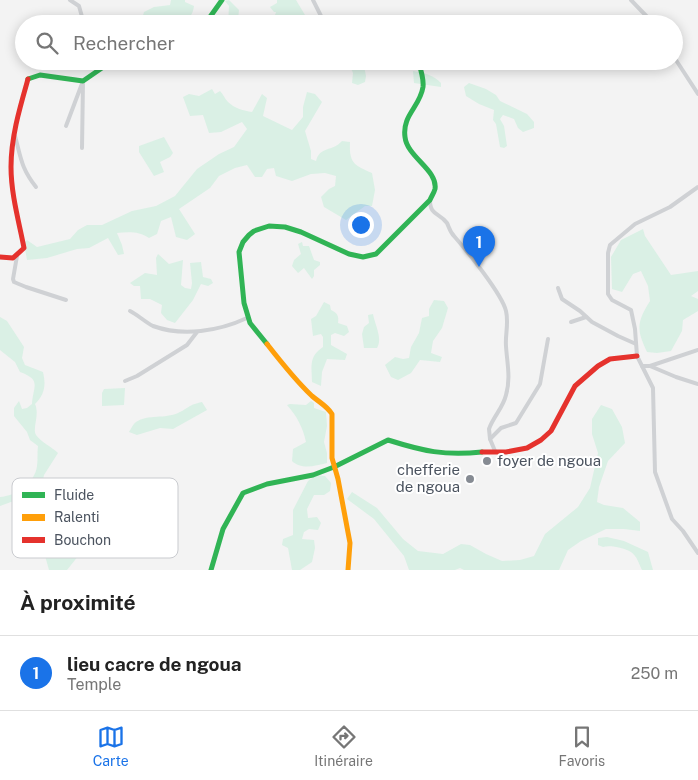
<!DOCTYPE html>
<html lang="fr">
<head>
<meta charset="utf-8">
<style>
  :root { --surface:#fff; --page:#f2f2f2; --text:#222; --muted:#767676; --line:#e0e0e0; --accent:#1a73e8 }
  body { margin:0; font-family:"Public Sans",sans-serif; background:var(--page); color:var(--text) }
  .you { position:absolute; left:360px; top:224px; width:18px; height:18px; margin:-12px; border:4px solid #fff; border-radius:50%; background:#1a73e8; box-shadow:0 0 0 8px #1a73e833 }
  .badge { display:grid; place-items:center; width:32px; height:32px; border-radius:50%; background:var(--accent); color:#fff; font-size:16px; font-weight:700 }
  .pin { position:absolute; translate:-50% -41px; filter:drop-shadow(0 1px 2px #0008) }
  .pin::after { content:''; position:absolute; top:26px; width:18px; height:15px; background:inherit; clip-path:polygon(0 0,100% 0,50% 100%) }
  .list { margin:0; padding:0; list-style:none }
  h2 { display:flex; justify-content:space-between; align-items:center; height:65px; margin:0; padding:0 20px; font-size:21px }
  h2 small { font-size:16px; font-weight:400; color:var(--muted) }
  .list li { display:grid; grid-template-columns:32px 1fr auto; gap:15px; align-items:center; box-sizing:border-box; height:75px; padding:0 20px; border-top:1px solid var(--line) }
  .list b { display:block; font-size:19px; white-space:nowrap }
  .list p { margin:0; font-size:16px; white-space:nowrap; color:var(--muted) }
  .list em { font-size:16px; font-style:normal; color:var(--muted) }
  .icon { flex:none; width:28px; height:28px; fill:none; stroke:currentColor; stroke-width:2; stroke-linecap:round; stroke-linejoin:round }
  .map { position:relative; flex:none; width:698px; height:570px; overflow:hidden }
  .search { position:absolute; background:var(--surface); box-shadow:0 2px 12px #0003; left:15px; right:15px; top:15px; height:55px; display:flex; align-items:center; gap:12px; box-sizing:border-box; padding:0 18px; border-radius:28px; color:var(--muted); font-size:19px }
  .sheet { height:140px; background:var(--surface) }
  nav { display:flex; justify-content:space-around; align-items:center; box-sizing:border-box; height:70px; border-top:1px solid var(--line); background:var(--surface); font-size:14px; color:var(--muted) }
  nav a { display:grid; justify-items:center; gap:2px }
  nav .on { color:var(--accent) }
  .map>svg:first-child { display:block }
  .green { fill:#daf0e5 }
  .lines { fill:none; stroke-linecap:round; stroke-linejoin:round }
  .street { stroke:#cfd1d4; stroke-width:4 }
  .fast { stroke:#30b455; stroke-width:5 }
  .slow { stroke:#ff9f0a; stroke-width:5 }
  .jam { stroke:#e5322d; stroke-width:5 }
  .poi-dot { fill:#868b93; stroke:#fff; stroke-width:2 }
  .labels { text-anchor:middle; stroke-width:4; stroke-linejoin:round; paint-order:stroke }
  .poi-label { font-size:15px; fill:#4b535f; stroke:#fff; text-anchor:start }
  .key { fill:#fff; stroke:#c9cbcf; stroke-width:1 }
  .key-label { font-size:14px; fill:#4b535f }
</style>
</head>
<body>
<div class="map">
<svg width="698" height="570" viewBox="0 0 698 570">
  <rect width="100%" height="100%" fill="#f3f3f3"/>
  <g class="green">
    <path d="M171 0H185V2L194 6C191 30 165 24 147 24L142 19 144 12 154 7 170 5Z"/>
    <path d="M229 0 239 10 238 19 235 24H228L229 6 225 1Z"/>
    <path d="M277 0H296L308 20 317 23 272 24 276 12H274L270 7 277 3Z"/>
    <path d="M348 61H363L366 76 365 82 358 85 352 83 353 73Z"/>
    <path d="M413 71C425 73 433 75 441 83V87L414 83Z"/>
    <path d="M469 83 486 89 496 95 500 101 527 114 534 122V128L523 132 518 128 514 119 503 115 500 119 504 126 507 146 504 148 500 147 496 124 493 120 494 110 479 104 466 96 464 87Z"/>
    <path d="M212 89 215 94 220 91C223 94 225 99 228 102 234 108 244 111 252 112L262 94 267 98 263 116 292 130 303 117V107L307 92 315 94 322 102 305 131 311 151V159L316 161C320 146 332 152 342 141L350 142C349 163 354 165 372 173L375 190 372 206H365L346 220 324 207 321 197 329 189 335 186 336 176 325 173 311 174 292 181 276 176 274 168 267 169 262 177H255L247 165 235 168 219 176 210 188 179 209 195 234 187 240 176 237 171 217 161 221 157 234 149 238C139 231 128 232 117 233L122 245 124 254 118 255 108 238 89 248 77 249 47 258 27 260 24 243 27 240 37 247 70 239 78 230 87 225H102L132 211 156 206 175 196 197 169 219 154 234 147 247 129 242 122 221 132 209 133 203 115 190 116 183 97 189 94 199 96Z"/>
    <path d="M164 137 173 153 170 157 160 162 164 172 154 176 139 152V146Z"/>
    <path d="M643 229 645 236 671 275 698 271V291L691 296 698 299V311L683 320 682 331 671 351 657 353 647 352C636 329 637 322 650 301L648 286 641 271 633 274 622 292 612 289 611 257 621 240Z"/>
    <path d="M302 242 303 246H309L314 260 320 262V265L314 270V276L312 279 304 268 298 273 292 266 294 260 301 254 298 244Z"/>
    <path d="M158 254 169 264 183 260 181 285 185 288 191 289 192 283 190 263 201 262 203 277 211 279 213 283 208 286 201 284 193 300 175 323 167 320 161 313 162 305 150 299H141L140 286H134L130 283 145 273 157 275 156 258Z"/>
    <path d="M434 300 444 301 448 308 442 328 433 341 431 353 442 357 440 362 420 360 411 373 398 380 391 377 385 365 395 357 403 359 409 358 411 347 419 333 422 318 429 316V309Z"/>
    <path d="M324 302 330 305 331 310C338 313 339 317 338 323L347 326 349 332 344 336 335 333 331 335V345L347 354 345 360 327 359 322 372 321 386 312 382C312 367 308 357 323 347V337L321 334 313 336 311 319 316 316Z"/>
    <path d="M373 314C375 325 383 339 377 348H364L362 334 364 327 369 323 368 315Z"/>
    <path d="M0 317 7 321 24 347 22 358 25 365 43 372C46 385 45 394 35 404 40 415 32 428 36 435 41 442 52 447 58 453L44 475 42 484 46 493 55 504 59 529 69 550 79 555 67 570H49L40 538 41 527 37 517 30 513 22 498 0 506V497C16 496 35 483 37 466 38 459 37 453 38 446L30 440 27 432 14 416V408L19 401 22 409 27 408 32 404C33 386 42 380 20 372L15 362 0 350Z"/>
    <path d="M125 388 124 405 102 406V393L104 389Z"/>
    <path d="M311 401 314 403V408L326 412 327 426 324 442 327 453V463C315 466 301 470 292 461L293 449 306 442C303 428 297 416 287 405L290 404 306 405Z"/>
    <path d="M202 402 207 410 173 429 160 428 137 435 129 432C131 429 133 424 136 422 148 414 165 419 178 413 189 408 188 405 202 402Z"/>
    <path d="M601 405 612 409 622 427 625 443 608 461 599 487 597 502 604 505 623 508 640 522V531L624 529H606L581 541 568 550 559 570H464L460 568 455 570H409L404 556 374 519 347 499 352 492 377 508 403 539 418 551 443 554 461 544 470 545 486 554 502 561 520 560 534 556 545 534 578 507 590 488 598 453 592 434V419Z"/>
    <path d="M316 475 325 476 331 483 330 491 324 495H314L307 509 308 518 317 517 321 523 318 530 309 529 304 532 302 539 314 540 315 548 312 562 300 570H292L288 548 282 545 283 539 293 535V510L308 481Z"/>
    <path d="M607 537 624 541 648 552 653 570H642C639 564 637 556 631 552 624 548 611 545 603 547L598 545V538Z"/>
  </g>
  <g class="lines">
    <g class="street">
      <path d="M70 0 79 6 84 24"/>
      <path d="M313 0 325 24"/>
      <path d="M631 0 654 24"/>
      <path d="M674 57 698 94"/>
      <path d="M66 126 83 81 82 148"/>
      <path d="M15 136C21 158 21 168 36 187"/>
      <path d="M698 187 670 207 635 224 610 245 608 253V294L612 300 631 310 635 329 637 356 653 388 655 472 672 519 683 531 698 553"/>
      <path d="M430 200C430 216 439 212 447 223 449 227 450 232 454 236 467 251 502 294 506 311 509 323 505 335 506 346 507 363 511 378 506 395 503 408 493 417 489 429L490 439"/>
      <path d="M17 256 13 279 14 282 26 287 66 300"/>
      <path d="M558 288 562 299 580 311 592 322 618 336 636 344"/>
      <path d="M130 311C138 315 145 322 153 326 183 337 219 331 247 318"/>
      <path d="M571 322 586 317"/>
      <path d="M642 366H650L698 350"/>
      <path d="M650 366 676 377 698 384"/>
      <path d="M125 381 137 376 187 345 197 332"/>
      <path d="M495 451 490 439 501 428 516 423 540 384 548 339"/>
    </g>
    <g class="fast">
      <path d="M205 24 222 0"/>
      <path d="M28 79 40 75 83 81 112 61"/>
      <path d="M267 344 250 323 244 303 239 252 243 242 249 235 254 231 269 226 285 227 301 232 349 254 363 257 376 254 430 200C431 197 434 193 435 189 438 170 407 157 405 137 402 115 420 107 423 87 424 78 421 70 418 61"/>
      <path d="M211 570 223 529 243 493 267 484 313 475 334 467 388 440C423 451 444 456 482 452"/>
    </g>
    <path class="slow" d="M267 344C281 362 295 380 312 396 319 402 327 406 332 414V458L338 479 350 543 348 570"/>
    <g class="jam">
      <path d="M0 257 13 258 24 248C19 222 11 194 11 167 11 137 20 107 28 79"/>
      <path d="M482 452H506L527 448 541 440 551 431 575 386 598 366 610 359 637 356"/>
    </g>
  </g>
  <g class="poi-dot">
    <circle cx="487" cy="461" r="5"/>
    <circle cx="470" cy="479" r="5"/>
  </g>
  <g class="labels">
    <g class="poi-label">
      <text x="497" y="466">foyer de ngoua</text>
      <text x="460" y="475" text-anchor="end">chefferie<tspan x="460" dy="17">de ngoua</tspan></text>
    </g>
  </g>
  <rect x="12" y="478" width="166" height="80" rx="8" class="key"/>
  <rect x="22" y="492" width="23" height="6" fill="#30b455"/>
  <rect x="22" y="514" width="23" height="7" fill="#ff9f0a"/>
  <rect x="22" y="537" width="23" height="6" fill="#e5322d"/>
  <g class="key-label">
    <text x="54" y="500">Fluide</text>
    <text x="54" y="522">Ralenti</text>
    <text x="54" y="545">Bouchon</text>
  </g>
</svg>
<div class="you"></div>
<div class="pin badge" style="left:479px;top:267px">1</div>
<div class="search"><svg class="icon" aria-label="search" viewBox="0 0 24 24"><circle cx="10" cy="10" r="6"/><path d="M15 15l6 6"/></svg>Rechercher</div>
</div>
<section class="sheet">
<h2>À proximité<small></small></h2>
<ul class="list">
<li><span class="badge">1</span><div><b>lieu cacre de ngoua</b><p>Temple</p></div><em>250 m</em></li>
</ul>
</section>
<nav>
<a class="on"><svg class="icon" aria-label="map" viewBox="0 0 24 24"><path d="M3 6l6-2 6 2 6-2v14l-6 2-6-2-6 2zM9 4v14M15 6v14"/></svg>Carte</a>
<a><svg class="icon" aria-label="directions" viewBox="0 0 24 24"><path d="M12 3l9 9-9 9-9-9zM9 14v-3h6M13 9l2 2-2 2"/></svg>Itinéraire</a>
<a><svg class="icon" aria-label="saved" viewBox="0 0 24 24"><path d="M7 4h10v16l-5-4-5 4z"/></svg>Favoris</a>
</nav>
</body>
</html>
